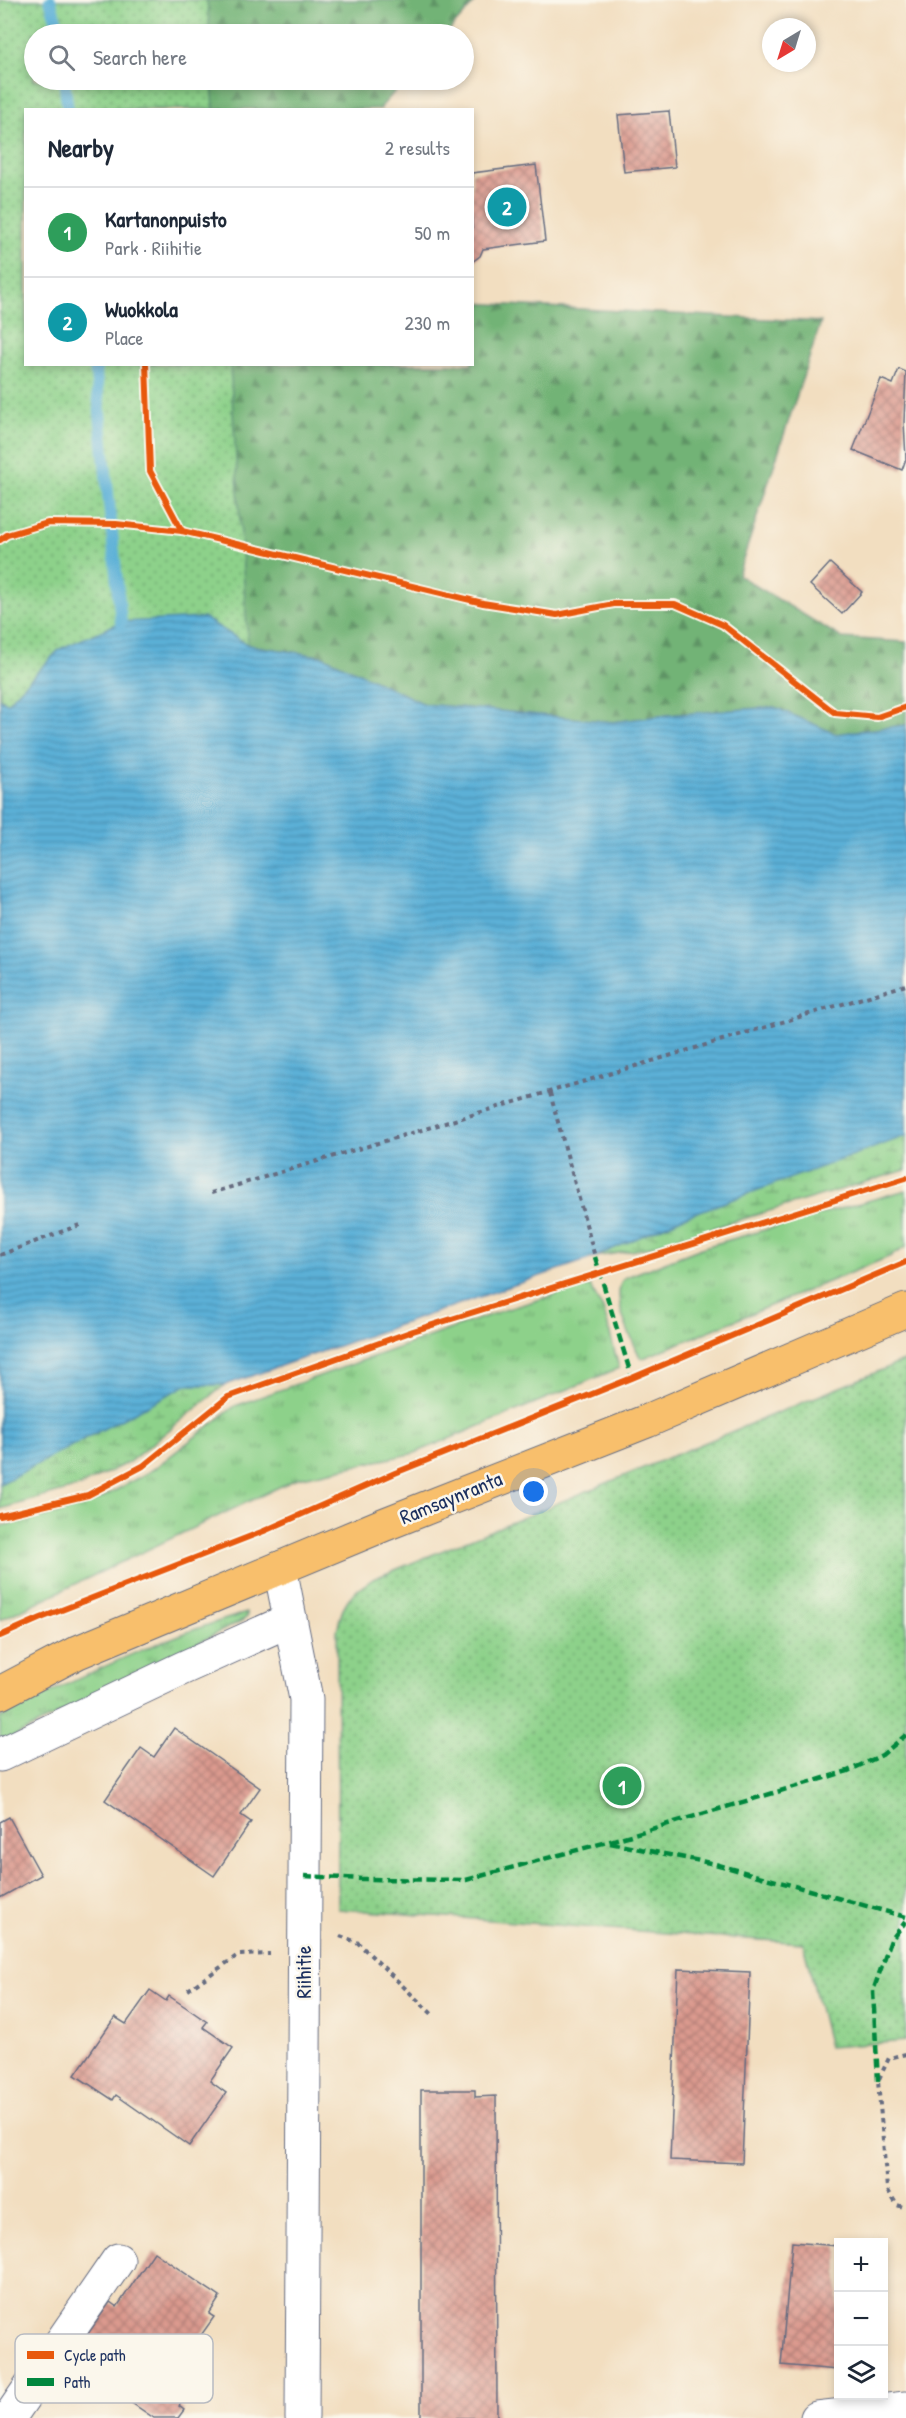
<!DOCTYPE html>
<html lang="en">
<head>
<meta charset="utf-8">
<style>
  :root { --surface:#fff; --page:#f2f2f3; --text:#1f2937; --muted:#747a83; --line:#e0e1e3; --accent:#d1495b }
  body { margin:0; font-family:"Patrick Hand",sans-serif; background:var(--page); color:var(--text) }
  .controls { position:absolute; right:18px; bottom:18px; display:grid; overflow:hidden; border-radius:0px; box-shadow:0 3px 9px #0003 }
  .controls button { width:54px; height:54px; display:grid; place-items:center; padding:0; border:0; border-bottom:2px solid var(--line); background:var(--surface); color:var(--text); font:30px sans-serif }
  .compass { position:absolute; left:762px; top:18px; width:54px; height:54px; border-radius:50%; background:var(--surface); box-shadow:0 3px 9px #0003; rotate:218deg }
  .you { position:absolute; left:534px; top:1492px; width:21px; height:21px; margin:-15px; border:4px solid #fff; border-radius:50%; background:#1a73e8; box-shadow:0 0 0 9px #1a73e833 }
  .badge { display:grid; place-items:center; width:39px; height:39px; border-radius:50%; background:var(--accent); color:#fff; font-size:20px; font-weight:700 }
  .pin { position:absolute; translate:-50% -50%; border:3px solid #fff; box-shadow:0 2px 6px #0006 }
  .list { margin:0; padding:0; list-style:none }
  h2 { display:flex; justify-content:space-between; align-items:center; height:78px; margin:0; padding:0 24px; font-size:26px }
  h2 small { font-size:20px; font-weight:400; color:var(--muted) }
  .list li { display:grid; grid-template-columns:39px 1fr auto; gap:18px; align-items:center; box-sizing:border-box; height:90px; padding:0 24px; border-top:2px solid var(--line) }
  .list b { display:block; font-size:22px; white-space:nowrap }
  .list p { margin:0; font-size:20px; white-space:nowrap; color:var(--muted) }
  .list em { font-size:20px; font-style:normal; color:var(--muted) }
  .icon { flex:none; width:33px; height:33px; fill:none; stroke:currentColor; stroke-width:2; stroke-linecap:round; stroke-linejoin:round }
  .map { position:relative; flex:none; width:906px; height:2418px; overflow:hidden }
  .search { position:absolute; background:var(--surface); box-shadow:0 3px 9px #0003; left:24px; top:24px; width:450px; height:66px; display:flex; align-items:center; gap:15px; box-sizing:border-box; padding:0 21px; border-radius:33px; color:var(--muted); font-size:22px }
  .panel { position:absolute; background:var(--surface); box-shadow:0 3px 9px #0003; left:24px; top:108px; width:450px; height:258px; border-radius:0px }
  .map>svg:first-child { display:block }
  .grass { fill:url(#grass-tufts); stroke:#548074; stroke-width:1.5 }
  .forest { fill:url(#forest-firs); stroke:#46716a; stroke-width:1.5 }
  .wetland { fill:url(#wetland-marsh); stroke:#548074; stroke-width:1.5 }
  .park { fill:url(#park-dots); stroke:#548074; stroke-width:1.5 }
  .water { fill:url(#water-rules); stroke:#3b709a; stroke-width:1.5 }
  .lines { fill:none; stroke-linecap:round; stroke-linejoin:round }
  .stream { stroke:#5bb0d7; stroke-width:12 }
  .building { fill:url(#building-cross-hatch) }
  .minor-casing { stroke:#666c80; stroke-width:35 }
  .major-casing { stroke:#666c80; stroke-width:35 }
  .path { stroke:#666c80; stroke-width:4; stroke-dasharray:4.5 4.5; stroke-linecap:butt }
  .minor { stroke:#fff; stroke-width:33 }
  .major { stroke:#f8bf6c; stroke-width:33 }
  .quiet { stroke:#00873e; stroke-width:4.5; stroke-dasharray:9 4.5; stroke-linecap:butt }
  .cycleway-casing { stroke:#fbf7ec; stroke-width:10 }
  .cycleway { stroke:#e8590c; stroke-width:6 }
  .labels { text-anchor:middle; stroke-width:5; stroke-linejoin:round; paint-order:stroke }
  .street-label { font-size:21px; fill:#1b2f5e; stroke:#fbf7ec }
  .key { fill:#fbf7ec; stroke:#b8bbc1; stroke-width:1.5 }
  .key-label { font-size:16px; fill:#1b2f5e }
</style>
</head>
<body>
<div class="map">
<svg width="906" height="2418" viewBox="0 0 906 2418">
  <defs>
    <pattern id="grass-tufts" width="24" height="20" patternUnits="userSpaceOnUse" patternTransform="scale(1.5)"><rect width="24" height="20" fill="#8dd18a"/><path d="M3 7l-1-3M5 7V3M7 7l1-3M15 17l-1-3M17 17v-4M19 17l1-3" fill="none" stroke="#72aa74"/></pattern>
    <pattern id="forest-firs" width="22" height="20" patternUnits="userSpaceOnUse" patternTransform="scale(1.5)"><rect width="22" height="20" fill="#72b376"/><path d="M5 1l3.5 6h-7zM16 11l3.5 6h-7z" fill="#5d9264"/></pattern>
    <pattern id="wetland-marsh" width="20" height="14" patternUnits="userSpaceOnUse" patternTransform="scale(1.5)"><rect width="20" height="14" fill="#8dd18a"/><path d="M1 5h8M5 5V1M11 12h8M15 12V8" fill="none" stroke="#72aa74"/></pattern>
    <pattern id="park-dots" width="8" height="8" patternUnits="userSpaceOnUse" patternTransform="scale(1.5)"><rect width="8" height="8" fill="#8dd18a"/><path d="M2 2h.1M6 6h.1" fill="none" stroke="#72aa74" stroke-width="1.8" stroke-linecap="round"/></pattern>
    <pattern id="water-rules" width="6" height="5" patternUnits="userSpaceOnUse" patternTransform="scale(1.5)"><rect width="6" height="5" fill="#5bb0d7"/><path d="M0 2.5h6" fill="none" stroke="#4a90b2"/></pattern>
    <pattern id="building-cross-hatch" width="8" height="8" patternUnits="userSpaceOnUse" patternTransform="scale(1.5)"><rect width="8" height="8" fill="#db9a8e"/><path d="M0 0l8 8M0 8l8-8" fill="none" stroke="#b17e77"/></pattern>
  </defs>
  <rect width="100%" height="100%" fill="#fbf7ec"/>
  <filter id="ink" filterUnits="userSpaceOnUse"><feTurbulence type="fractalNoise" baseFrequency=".0167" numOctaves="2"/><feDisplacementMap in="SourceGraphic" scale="12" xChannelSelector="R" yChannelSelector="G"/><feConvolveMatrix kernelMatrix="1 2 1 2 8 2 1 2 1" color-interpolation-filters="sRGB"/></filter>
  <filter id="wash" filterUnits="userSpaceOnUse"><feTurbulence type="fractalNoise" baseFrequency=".008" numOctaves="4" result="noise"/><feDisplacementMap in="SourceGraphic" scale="24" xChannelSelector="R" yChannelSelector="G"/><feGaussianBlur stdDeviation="1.35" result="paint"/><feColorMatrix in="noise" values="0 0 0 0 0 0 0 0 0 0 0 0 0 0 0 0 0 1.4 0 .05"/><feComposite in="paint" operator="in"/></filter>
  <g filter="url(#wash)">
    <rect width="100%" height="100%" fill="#f2dec0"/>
    <g class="grass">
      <path d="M906 1190V1247L891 1256 641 1359C632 1340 609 1297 624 1278L704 1247Z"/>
      <path d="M590 1286 604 1311 619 1368 415 1453 298 1478 0 1620V1526L59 1513 100 1499 152 1470 235 1406 504 1310 578 1288Z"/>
      <path d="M247 1613V1617L243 1620 0 1744V1718L16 1709C92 1672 166 1635 247 1613Z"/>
    </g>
    <g class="forest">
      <path d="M172 0H477L446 34H143Z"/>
      <path d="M72 80H405L381 107V109L26 110V364H472L473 303 821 322 738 575 842 638 906 642V725L836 734 774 707 669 715 613 722 424 704 325 657 248 645 0 699V113Z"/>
    </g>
    <path class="wetland" d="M906 1087V1170L642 1249 595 1257 225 1385 129 1462 78 1487 0 1509V1393Z"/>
    <g class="park">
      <path d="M0 0H207L210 34H34V80H212L214 109 26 110V364L230 365 248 645 204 618 60 649 7 703 0 699Z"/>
      <path d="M906 1360V2041L829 2047 803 1943 338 1909 337 1630C344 1599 348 1596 373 1579Z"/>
    </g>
    <path class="water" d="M204 618 248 645 325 657 424 704 613 722 669 715 774 707 836 734 906 725V1136L684 1217 595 1257 225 1385H186L0 1484V699L7 703 60 649 121 622Z"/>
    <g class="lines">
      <g class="stream">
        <path d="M50 0 57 22 59 34"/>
        <path d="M64 80 68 110"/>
        <path d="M95 364 121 622"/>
      </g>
    </g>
    <g id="blocks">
      <g class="building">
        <path d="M669 111 675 167 624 172 618 115Z"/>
        <path d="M536 165 545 241 483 249 480 256 472 262V173Z"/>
        <path d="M899 369 906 372 904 422 906 459 902 470 853 450 881 379 893 384Z"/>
        <path d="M830 563 862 592 842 614 810 585Z"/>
        <path d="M174 1728 260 1788 241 1815 251 1822 214 1876 105 1800 141 1748 154 1757Z"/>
        <path d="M9 1817 41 1875 0 1898V1822Z"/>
        <path d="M678 1969 750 1972 742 2163 670 2160Z"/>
        <path d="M150 1990 166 2001 169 1996 187 2008 207 2022 203 2027 233 2048 210 2081 226 2093 189 2146 116 2095 113 2100 75 2075 115 2017 126 2024Z"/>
        <path d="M421 2090H475V2097L496 2096 497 2418H421Z"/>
        <path d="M792 2242 838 2246V2370L781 2365Z"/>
        <path d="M154 2252 220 2297 209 2314 214 2317 199 2338 207 2343 194 2361 199 2365 186 2384 191 2387 179 2406 184 2410 178 2418H154L77 2366 90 2346 83 2341 110 2302 117 2307Z"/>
      </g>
    </g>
  </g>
  <g filter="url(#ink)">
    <use href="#blocks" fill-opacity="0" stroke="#666c80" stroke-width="1.5"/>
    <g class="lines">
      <defs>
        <g id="minor">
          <path d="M280 1568 306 1699 302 2418"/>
          <path d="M0 1755 183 1668 290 1620"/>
          <path d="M11 2418V2415L118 2260"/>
          <path d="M817 2418 906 2408"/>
        </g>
        <path id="major" d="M0 1693 78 1652 383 1525 647 1421 906 1310"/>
      </defs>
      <use href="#minor" class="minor-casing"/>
      <use href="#major" class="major-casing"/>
      <g class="path">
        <path d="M550 1093 595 1257"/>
        <path d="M211 1193 906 985"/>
        <path d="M0 1255 82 1224"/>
        <path d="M340 1936 357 1942 432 2014"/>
        <path d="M188 1990 238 1955 270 1954"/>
        <path d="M906 2054 889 2058 878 2081 887 2189 897 2205 906 2208"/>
      </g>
      <use href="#minor" class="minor"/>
      <use href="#major" class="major"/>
      <g class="quiet">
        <path d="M595 1257 632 1378"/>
        <path d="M610 1843 715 1864 906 1917"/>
        <path d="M304 1876 362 1879 466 1880 607 1842 848 1771 882 1755 906 1735"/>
        <path d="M878 2081 873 1991 891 1940 906 1921"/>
      </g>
      <defs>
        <g id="cycleway">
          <path d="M146 364 150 471 182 531"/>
          <path d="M0 540 7 535 48 523 116 524 182 531 483 603 557 615 614 604H675L723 625 835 713 877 717 906 707"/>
          <path d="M0 1516 88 1495 143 1466 228 1397 413 1331 906 1178"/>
          <path d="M0 1636 41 1618 264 1531 395 1473 632 1378 906 1262"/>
        </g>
      </defs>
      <use href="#cycleway" class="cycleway-casing"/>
      <use href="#cycleway" class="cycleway"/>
    </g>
  </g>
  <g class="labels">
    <g class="street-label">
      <text transform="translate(451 1498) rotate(-22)" y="7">Ramsaynranta</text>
      <text transform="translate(304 1972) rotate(-90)" y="7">Riihitie</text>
    </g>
  </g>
  <rect x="15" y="2334" width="198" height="69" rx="9" class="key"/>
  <rect x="27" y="2351" width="27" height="8" fill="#e8590c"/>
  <rect x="27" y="2378" width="27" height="8" fill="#00873e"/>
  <g class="key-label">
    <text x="64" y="2361">Cycle path</text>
    <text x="64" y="2388">Path</text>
  </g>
</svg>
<div class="controls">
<button>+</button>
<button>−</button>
<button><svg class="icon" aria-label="layers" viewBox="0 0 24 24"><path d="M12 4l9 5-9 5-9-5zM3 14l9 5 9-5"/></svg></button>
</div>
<svg class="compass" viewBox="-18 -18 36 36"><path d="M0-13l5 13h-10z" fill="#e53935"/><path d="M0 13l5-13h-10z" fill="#747a83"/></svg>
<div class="you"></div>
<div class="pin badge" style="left:622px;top:1786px;background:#2e9e5b">1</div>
<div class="pin badge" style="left:507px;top:207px;background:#0f9aa8">2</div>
<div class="search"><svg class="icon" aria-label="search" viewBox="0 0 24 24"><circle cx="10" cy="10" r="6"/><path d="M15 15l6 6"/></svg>Search here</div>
<section class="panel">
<h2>Nearby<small>2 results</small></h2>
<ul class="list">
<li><span class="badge" style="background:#2e9e5b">1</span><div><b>Kartanonpuisto</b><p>Park · Riihitie</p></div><em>50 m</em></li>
<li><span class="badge" style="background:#0f9aa8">2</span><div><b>Wuokkola</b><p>Place</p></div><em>230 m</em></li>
</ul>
</section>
</div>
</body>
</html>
